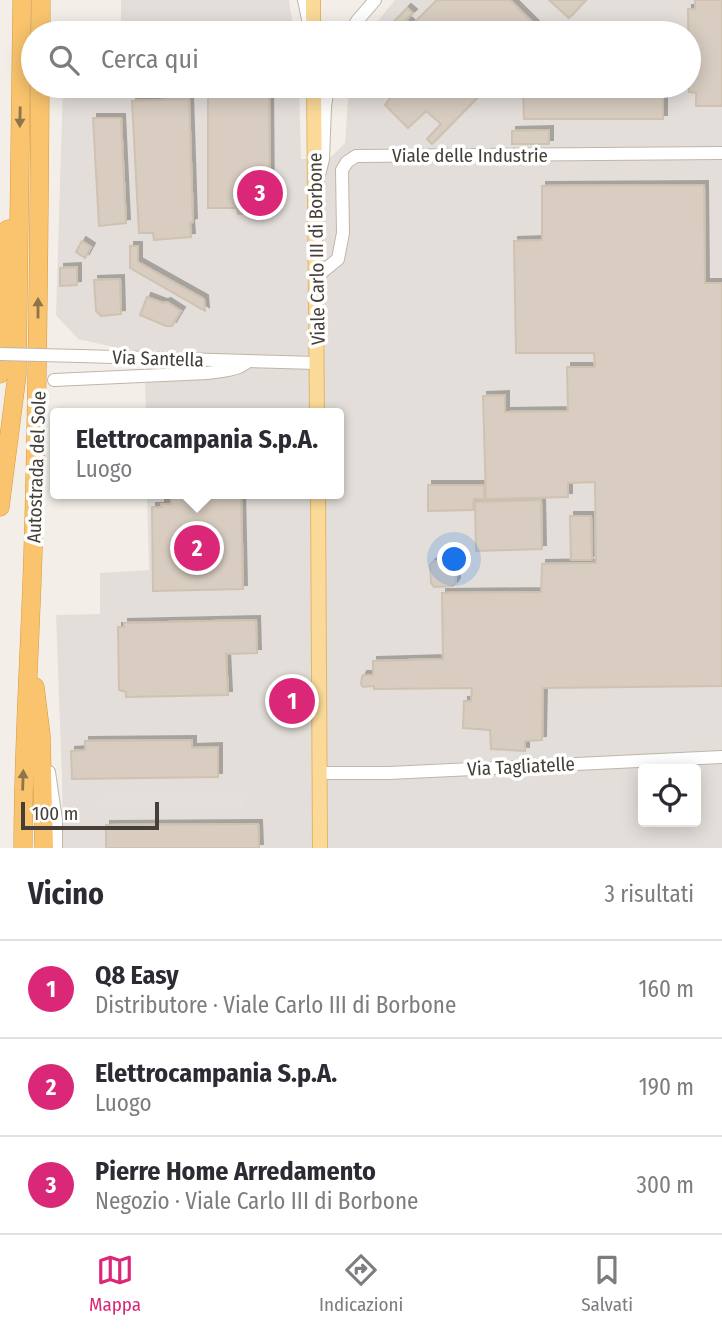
<!DOCTYPE html>
<html lang="it">
<head>
<meta charset="utf-8">
<style>
  :root { --surface:#fff; --page:#f2f2f3; --text:#2b2b33; --muted:#7c7c81; --line:#e1e1e2; --accent:#db2777 }
  body { margin:0; font-family:"Fira Sans Condensed",sans-serif; background:var(--page); color:var(--text) }
  .controls { position:absolute; right:21px; bottom:21px; display:grid; overflow:hidden; border-radius:7px; box-shadow:0 4px 18px #0003 }
  .controls button { width:63px; height:63px; display:grid; place-items:center; padding:0; border:0; border-bottom:2px solid var(--line); background:var(--surface); color:var(--text); font:35px sans-serif }
  .scale { position:absolute; left:21px; bottom:18px; width:138px; box-sizing:border-box; padding-left:7px; border:4px solid #463f37; border-top:0; font-size:19px; line-height:24px; white-space:nowrap; color:#463f37; -webkit-text-stroke:5px #fff; paint-order:stroke }
  .you { position:absolute; left:455px; top:560px; width:24px; height:24px; margin:-18px; border:5px solid #fff; border-radius:50%; background:#1a73e8; box-shadow:0 0 0 10px #1a73e833 }
  .badge { display:grid; place-items:center; width:46px; height:46px; border-radius:50%; background:var(--accent); color:#fff; font-size:23px; font-weight:700 }
  .pin { position:absolute; translate:-50% -50%; border:4px solid #fff; box-shadow:0 2px 7px #0006 }
  .popup { position:absolute; left:50px; top:408px; width:294px; height:91px; box-sizing:border-box; display:grid; place-content:center; border-radius:7px; background:var(--surface); filter:drop-shadow(0 2px 5px #0005); font-size:23px; white-space:nowrap; color:var(--muted) }
  .popup b { font-size:26px; color:var(--text) }
  .popup::after { content:''; position:absolute; left:50%; top:100%; margin-left:-14px; border:14px solid transparent; border-top-color:var(--surface) }
  .list { margin:0; padding:0; list-style:none }
  h2 { display:flex; justify-content:space-between; align-items:center; height:91px; margin:0; padding:0 28px; font-size:30px }
  h2 small { font-size:23px; font-weight:400; color:var(--muted) }
  .list li { display:grid; grid-template-columns:46px 1fr auto; gap:21px; align-items:center; box-sizing:border-box; height:98px; padding:0 28px; border-top:2px solid var(--line) }
  .list b { display:block; font-size:26px; white-space:nowrap }
  .list p { margin:0; font-size:23px; white-space:nowrap; color:var(--muted) }
  .list em { font-size:23px; font-style:normal; color:var(--muted) }
  .icon { flex:none; width:38px; height:38px; fill:none; stroke:currentColor; stroke-width:2; stroke-linecap:round; stroke-linejoin:round }
  .map { position:relative; flex:none; width:722px; height:848px; overflow:hidden }
  .search { position:absolute; background:var(--surface); box-shadow:0 4px 18px #0003; left:21px; right:21px; top:21px; height:77px; display:flex; align-items:center; gap:18px; box-sizing:border-box; padding:0 24px; border-radius:38px; color:var(--muted); font-size:26px }
  .sheet { height:385px; background:var(--surface) }
  nav { display:flex; justify-content:space-around; align-items:center; box-sizing:border-box; height:98px; border-top:2px solid var(--line); background:var(--surface); font-size:19px; color:var(--muted) }
  nav a { display:grid; justify-items:center; gap:4px }
  nav .on { color:var(--accent) }
  .map>svg:first-child { display:block }
  .industrial { fill:#e3ded9; fill-rule:evenodd }
  .parking { fill:#e2dfdc }
  .building { fill:#d8cdc0; stroke:#cfc2b1; stroke-width:2; filter:url(#shadow) }
  .lines { fill:none; stroke-linecap:round; stroke-linejoin:round }
  .minor-casing { stroke:#beb6aa; stroke-width:14 }
  .major-casing { stroke:#e0b769; stroke-width:16 }
  .highway-casing { stroke:#d9983c; stroke-width:19 }
  .minor { stroke:#fff; stroke-width:12 }
  .major { stroke:#fbda99; stroke-width:14 }
  .highway { stroke:#f9c46d; stroke-width:18 }
  .minor-bridge-casing { stroke:#beb6aa; stroke-width:14; stroke-linecap:butt }
  .minor-bridge { stroke:#fff; stroke-width:12 }
  .oneway { fill:#8e744d }
  .labels { text-anchor:middle; stroke-width:7; stroke-linejoin:round; paint-order:stroke }
  .street-label { font-size:19px; fill:#463f37; stroke:#fff }
</style>
</head>
<body>
<div class="map">
<svg width="722" height="848" viewBox="0 0 722 848">
  <defs>
    <filter id="shadow"><feDropShadow dx="4" dy="-4" stdDeviation="0" flood-color="#0004"/></filter>
  </defs>
  <rect width="100%" height="100%" fill="#f3efe8"/>
  <g class="industrial">
    <path d="M121 0H289L294 33H121Z"/>
    <path d="M395 0H722V848H63L62 779 56 615 100 614V573L149 570 147 494H339V413H146L145 381 240 376 78 339 56 315 63 86H299L301 159 330 158 345 143 349 86H689V33H368ZM643 769H696V822H643Z"/>
  </g>
  <rect class="parking" x="103" y="799" width="142" height="9"/>
  <g class="building">
    <path d="M437 0H510L543 33H383L407 8 413 13 406 20 412 25Z"/>
    <path d="M549 0H586L569 18Z"/>
    <path d="M695 0H722V106H696V93L689 92 688 9H695Z"/>
    <rect x="607" y="30" width="56" height="3"/>
    <path d="M208 86H269L270 213 238 214 237 208H208Z"/>
    <path d="M397 86H489L432 144 427 139 441 124 426 111 408 128 385 105 398 87Z"/>
    <path d="M558 86H663V119H524L523 92 558 90Z"/>
    <path d="M189 99 193 222 190 223 191 237 154 240 153 233H139L132 101Z"/>
    <path d="M93 118H121L126 223 99 226Z"/>
    <path d="M549 130V144H512V131Z"/>
    <path d="M704 185 705 283H722V686L543 688 542 740 525 741V751L491 749 490 730 463 728 464 701H471L472 688 374 689V686L363 687 361 684 362 677 363 675H373V661L443 659 442 593 541 592 542 564 596 563 595 482 568 483V497L486 499 483 396 505 395V412L568 411 567 367H595L594 353H516L514 241 542 240V186Z"/>
    <path d="M82 241 91 247 85 258 76 252Z"/>
    <path d="M130 246H138V262L204 299 205 311 130 268Z"/>
    <path d="M77 267V285L60 286V268Z"/>
    <path d="M120 279 121 314 101 316 96 311 94 280Z"/>
    <path d="M147 297 163 303 167 302 181 311 172 326H166L140 315Z"/>
    <path d="M428 485H484V499H474L473 510 428 511Z"/>
    <path d="M241 494 243 589 153 591 152 507H161V504H171V495Z"/>
    <path d="M541 500 542 549 476 551 475 502Z"/>
    <path d="M570 516H591L592 560H571Z"/>
    <path d="M434 561H453L456 564V582L453 586 434 587 431 583 430 565Z"/>
    <path d="M256 620 257 653 226 654 228 695 126 697V692L119 690 118 627H124V623Z"/>
    <path d="M288 689H298L299 713H289V704H284V699L288 698Z"/>
    <path d="M192 740V748L218 747V777L72 779 71 751 85 750V741Z"/>
    <path d="M258 824 259 848H106V825Z"/>
  </g>
  <g class="lines">
    <defs>
      <g id="minor">
        <path d="M304 0 309 24"/>
        <path d="M350 33 357 21 375 0"/>
        <path d="M318 179 323 159 325 107 328 86"/>
        <path d="M316 277 338 259 343 233 342 170 347 162 356 156 722 153"/>
        <path d="M80 356 317 363"/>
        <path d="M54 380 207 373C221 371 236 371 247 362"/>
        <path d="M49 772 56 820V848"/>
        <path d="M320 773H389L722 757"/>
      </g>
      <g id="major">
        <path d="M313 0V33"/>
        <path d="M314 86 317 413"/>
        <path d="M318 494 320 848"/>
      </g>
      <g id="highway">
        <path d="M41 33V0"/>
        <path d="M0 374 3 345 8 229"/>
        <path d="M0 507 17 375 22 0"/>
        <path d="M35 687 41 735 44 848"/>
        <path d="M23 848C23 749 30 651 33 552 38 396 39 241 40 86"/>
      </g>
    </defs>
    <use href="#minor" class="minor-casing"/>
    <use href="#major" class="major-casing"/>
    <use href="#highway" class="highway-casing"/>
    <use href="#minor" class="minor"/>
    <use href="#major" class="major"/>
    <use href="#highway" class="highway"/>
    <defs>
      <path id="minor-bridge" d="M0 354 80 356"/>
    </defs>
    <use href="#minor-bridge" class="minor-bridge-casing"/>
    <use href="#minor-bridge" class="minor-bridge"/>
  </g>
  <defs><path id="oneway-solid" d="M-6-.8H1V-3.2L6.5 0L1 3.2V.8H-6Z" transform="scale(1.75)"/></defs>
  <g class="oneway">
    <use href="#oneway-solid" transform="translate(20 117) rotate(91)"/>
    <use href="#oneway-solid" transform="translate(38 308) rotate(-90)"/>
    <use href="#oneway-solid" transform="translate(23 780) rotate(-88)"/>
  </g>
  <g class="labels">
    <g class="street-label">
      <text x="470" y="162">Viale delle Industrie</text>
      <text transform="translate(316 249) rotate(-91)" y="7">Viale Carlo III di Borbone</text>
      <text transform="translate(158 358) rotate(2)" y="7">Via Santella</text>
      <text transform="translate(36 467) rotate(-88)" y="7">Autostrada del Sole</text>
      <text transform="translate(521 766) rotate(-3)" y="7">Via Tagliatelle</text>
    </g>
  </g>
</svg>
<div class="controls">
<button><svg class="icon" aria-label="locate" viewBox="0 0 24 24"><circle cx="12" cy="12" r="6"/><path d="M12 2v4M12 18v4M2 12h4M18 12h4"/></svg></button>
</div>
<div class="scale">100 m</div>
<div class="you"></div>
<div class="pin badge" style="left:292px;top:701px">1</div>
<div class="pin badge" style="left:197px;top:548px">2</div>
<div class="popup"><b>Elettrocampania S.p.A.</b>Luogo</div>
<div class="pin badge" style="left:260px;top:193px">3</div>
<div class="search"><svg class="icon" aria-label="search" viewBox="0 0 24 24"><circle cx="10" cy="10" r="6"/><path d="M15 15l6 6"/></svg>Cerca qui</div>
</div>
<section class="sheet">
<h2>Vicino<small>3 risultati</small></h2>
<ul class="list">
<li><span class="badge">1</span><div><b>Q8 Easy</b><p>Distributore · Viale Carlo III di Borbone</p></div><em>160 m</em></li>
<li><span class="badge">2</span><div><b>Elettrocampania S.p.A.</b><p>Luogo</p></div><em>190 m</em></li>
<li><span class="badge">3</span><div><b>Pierre Home Arredamento</b><p>Negozio · Viale Carlo III di Borbone</p></div><em>300 m</em></li>
</ul>
</section>
<nav>
<a class="on"><svg class="icon" aria-label="map" viewBox="0 0 24 24"><path d="M3 6l6-2 6 2 6-2v14l-6 2-6-2-6 2zM9 4v14M15 6v14"/></svg>Mappa</a>
<a><svg class="icon" aria-label="directions" viewBox="0 0 24 24"><path d="M12 3l9 9-9 9-9-9zM9 14v-3h6M13 9l2 2-2 2"/></svg>Indicazioni</a>
<a><svg class="icon" aria-label="saved" viewBox="0 0 24 24"><path d="M7 4h10v16l-5-4-5 4z"/></svg>Salvati</a>
</nav>
</body>
</html>
